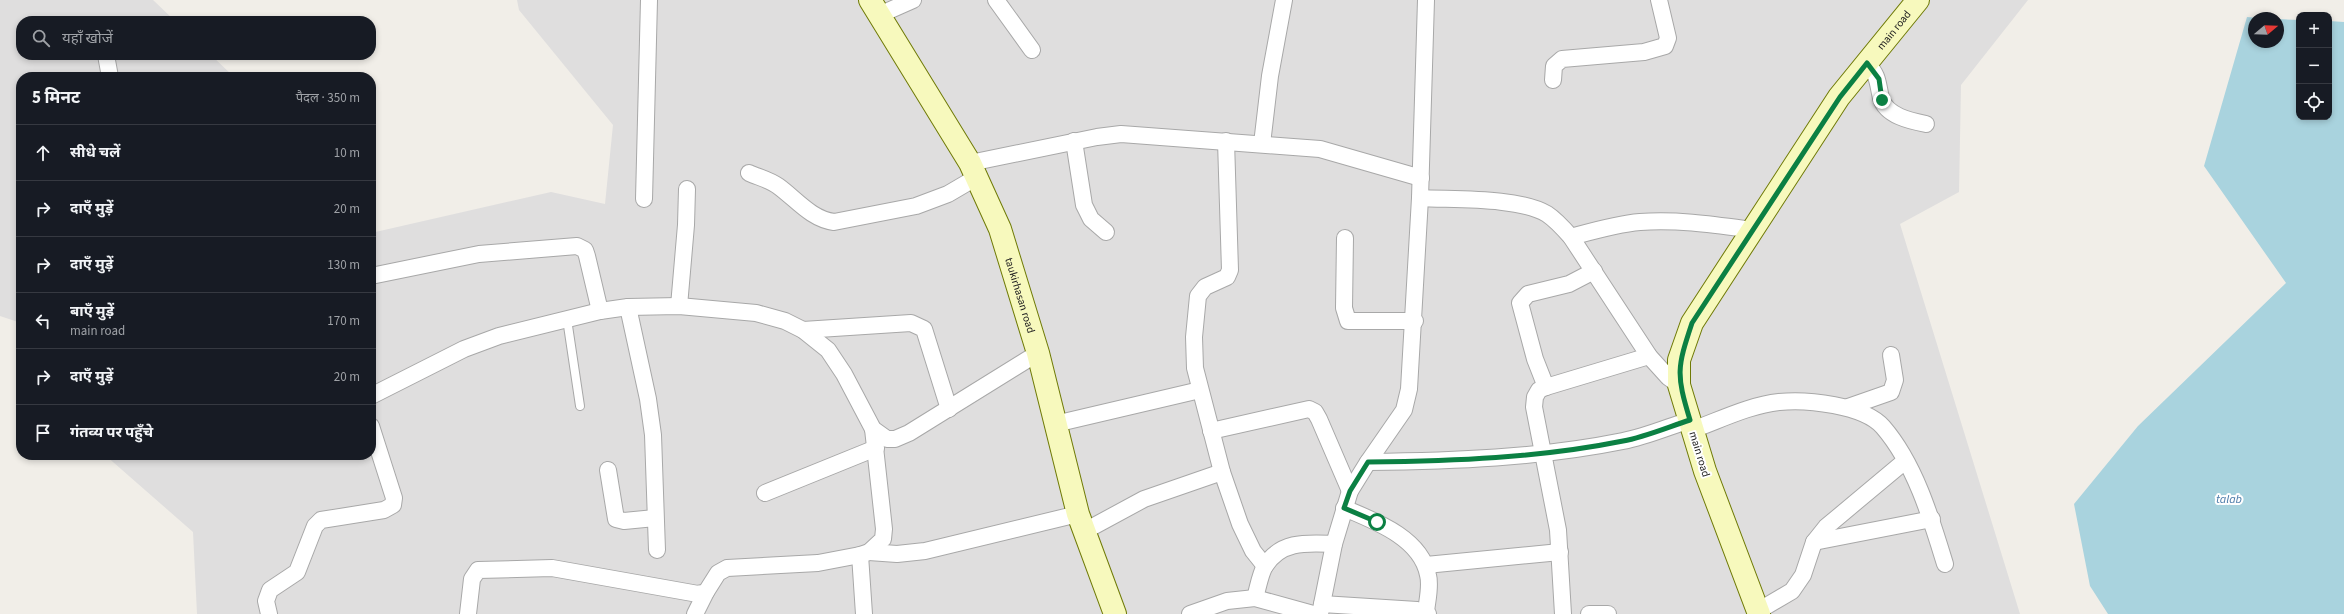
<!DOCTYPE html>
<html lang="hi">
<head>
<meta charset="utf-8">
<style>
  :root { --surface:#171b24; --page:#242831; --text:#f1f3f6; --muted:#9ea1a6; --line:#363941 }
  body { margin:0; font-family:"Source Sans 3","Noto Sans Devanagari",sans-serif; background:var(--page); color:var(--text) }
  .controls { position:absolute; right:12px; top:12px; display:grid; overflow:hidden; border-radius:8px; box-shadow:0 2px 6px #0003 }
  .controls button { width:36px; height:36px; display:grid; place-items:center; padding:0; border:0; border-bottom:1px solid var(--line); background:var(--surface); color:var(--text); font:20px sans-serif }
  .compass { position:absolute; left:2248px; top:12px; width:36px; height:36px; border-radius:50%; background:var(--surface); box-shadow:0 2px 6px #0003; rotate:71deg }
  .stop { position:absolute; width:12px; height:12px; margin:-9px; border:3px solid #0b8043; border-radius:50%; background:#fff }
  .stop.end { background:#0b8043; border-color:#fff; box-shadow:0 1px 4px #0008 }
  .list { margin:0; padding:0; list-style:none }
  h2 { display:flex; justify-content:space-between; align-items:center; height:52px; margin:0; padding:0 16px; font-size:17px }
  h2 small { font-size:13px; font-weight:400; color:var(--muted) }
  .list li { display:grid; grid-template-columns:26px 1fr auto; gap:12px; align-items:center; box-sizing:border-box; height:56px; padding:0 16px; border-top:1px solid var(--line) }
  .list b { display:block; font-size:15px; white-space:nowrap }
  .list p { margin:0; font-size:13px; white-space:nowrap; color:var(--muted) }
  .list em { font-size:13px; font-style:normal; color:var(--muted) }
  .icon { flex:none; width:22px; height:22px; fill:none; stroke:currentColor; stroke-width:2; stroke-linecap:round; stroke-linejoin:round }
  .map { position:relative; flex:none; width:2344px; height:614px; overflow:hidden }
  .search { position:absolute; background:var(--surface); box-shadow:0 2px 6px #0003; left:16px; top:16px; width:360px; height:44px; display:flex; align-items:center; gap:10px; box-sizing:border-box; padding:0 14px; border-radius:16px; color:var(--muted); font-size:15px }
  .panel { position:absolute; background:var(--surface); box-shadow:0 2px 6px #0003; left:16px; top:72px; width:360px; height:388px; border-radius:16px }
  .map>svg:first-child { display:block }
  .residential { fill:#dfdede }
  .water { fill:#a9d3de }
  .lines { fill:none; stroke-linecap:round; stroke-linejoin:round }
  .lane-casing { stroke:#a8a8a8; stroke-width:10 }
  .street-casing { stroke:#a8a8a8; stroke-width:18 }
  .secondary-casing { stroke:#6f7a06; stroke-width:24 }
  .lane { stroke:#fff; stroke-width:8 }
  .street { stroke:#fff; stroke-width:16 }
  .secondary { stroke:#f7f9bd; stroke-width:22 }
  .route { stroke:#0b8043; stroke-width:5 }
  .labels { text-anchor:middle; stroke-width:4; stroke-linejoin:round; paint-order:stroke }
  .street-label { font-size:11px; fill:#212121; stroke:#fff }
  .water-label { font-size:12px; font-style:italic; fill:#4a7aa9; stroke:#fff }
</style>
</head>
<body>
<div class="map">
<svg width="2344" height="614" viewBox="0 0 2344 614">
  <rect width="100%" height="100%" fill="#f1eee8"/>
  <g class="residential">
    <path d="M0 0H153L175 21H21V55H211L234 77H21V323L0 316Z"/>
    <path d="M517 0H2028L1961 85 1959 192 1900 224 2020 614H197L193 532 105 455H371V233L551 192 605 204 613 125 519 10Z"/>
  </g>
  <path class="water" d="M2247 17 2260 18H2254V42H2278V19L2299 20V117H2329V21L2344 22V614H2108L2090 586 2074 504 2138 426 2286 283 2204 166Z"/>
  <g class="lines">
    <defs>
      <path id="lane" d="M567 319 580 406"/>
      <g id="street">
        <path d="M996 0 1032 50"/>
        <path d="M879 15 913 0"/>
        <path d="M106 55 110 77"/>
        <path d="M1867 63C1879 77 1877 81 1881 98 1886 116 1911 121 1926 124"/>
        <path d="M1553 80 1554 66 1562 59 1644 52 1665 46 1668 38 1659 0"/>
        <path d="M1074 141 1084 205 1091 219 1106 232"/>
        <path d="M1226 141 1230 270 1227 277 1205 287 1198 296 1194 337 1195 368 1222 472 1240 524 1253 551 1265 566"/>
        <path d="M1262 144 1270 76 1284 0"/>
        <path d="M970 163 1097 137 1121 134 1320 149 1421 178"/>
        <path d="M749 173C758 177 770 180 778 186 796 199 811 219 834 222L916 206 948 194 977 177"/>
        <path d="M1420 198C1455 200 1518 197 1547 214 1556 220 1564 229 1571 237L1649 356 1668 377 1679 385"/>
        <path d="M644 199 649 0"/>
        <path d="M1571 237C1593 231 1616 224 1640 222 1677 219 1716 225 1753 230"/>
        <path d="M1345 238 1344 308 1348 321H1415"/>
        <path d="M371 276 479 254 577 246 585 250 587 256 600 311"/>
        <path d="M679 306 686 225 687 189"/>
        <path d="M628 307 648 399 653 435 657 550"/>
        <path d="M803 330 911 323 924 329 949 409"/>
        <path d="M1546 387 1535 359 1520 303 1528 294 1569 284 1594 271"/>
        <path d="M371 396 464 349 499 336 600 311 628 307 679 306 756 313 785 321 803 330 828 350 844 374 873 429 887 439H895L909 433 1038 353"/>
        <path d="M1848 407 1891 392 1895 380 1891 355"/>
        <path d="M1055 424 1200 390"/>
        <path d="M1692 430C1720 420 1750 405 1779 402 1806 399 1864 405 1883 427 1915 464 1931 518 1945 564"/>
        <path d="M1211 431 1309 409 1315 412 1319 419 1350 491"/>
        <path d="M1368 462C1453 461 1539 458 1623 441 1645 437 1668 427 1690 420"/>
        <path d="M608 470 616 519 624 521 655 518"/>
        <path d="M765 493 876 448"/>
        <path d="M1344 508C1375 521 1421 538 1428 575 1431 586 1427 601 1426 612"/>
        <path d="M1083 532 1144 499 1222 472"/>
        <path d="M1814 542 1932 519"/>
        <path d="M869 552 897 554 925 551 1078 514"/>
        <path d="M860 555 864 614"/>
        <path d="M1426 565 1560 552"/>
        <path d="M1255 598C1258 588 1260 574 1265 566 1281 540 1308 543 1334 544"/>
        <path d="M1322 604 1417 610 1428 614"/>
        <path d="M1758 611 1792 591 1803 575 1814 542 1826 527 1905 461"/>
        <path d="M269 614 266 601 270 590 297 572 315 526 321 520 384 510 393 505 394 498 371 426"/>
        <path d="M468 614 472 579 478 570 552 568 698 594 706 592 718 573 727 568 818 563 860 555 869 552 883 539 884 529 873 429"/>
        <path d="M695 614 706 592"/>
        <path d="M1190 614 1227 601 1255 598 1313 614"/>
        <path d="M1320 614 1334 544 1350 491 1368 462 1404 410 1409 389 1420 198 1426 0"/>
        <path d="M1563 614 1558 530 1534 407 1535 397 1539 390 1546 387 1649 356"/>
        <path d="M1589 614H1608"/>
      </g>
      <g id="secondary">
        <path id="s1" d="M870 0 970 163 1000 229 1038 353 1078 514 1115 614"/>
        <path id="s2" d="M1759 614 1705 471 1679 385V360L1692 323 1839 97 1918 0"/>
      </g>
    </defs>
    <use href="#lane" class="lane-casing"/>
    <use href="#street" class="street-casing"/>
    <use href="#secondary" class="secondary-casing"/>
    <use href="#lane" class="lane"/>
    <use href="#street" class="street"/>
    <use href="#secondary" class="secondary"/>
  </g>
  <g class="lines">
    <path class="route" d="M1377 522 1344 508 1350 491 1368 462C1453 461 1539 458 1623 441 1645 437 1668 427 1690 420 1676 374 1677 368 1692 323L1840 97 1867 63 1879 79 1882 100"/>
  </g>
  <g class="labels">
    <g class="street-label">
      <text dy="4" stroke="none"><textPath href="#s2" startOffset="663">main road</textPath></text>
      <text dy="4" stroke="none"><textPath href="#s1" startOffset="333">taukirhasan road</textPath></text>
      <text transform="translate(1700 454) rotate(73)" y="4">main road</text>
    </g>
    <g class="water-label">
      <text x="2229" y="503">talab</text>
    </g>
  </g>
</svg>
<div class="controls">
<button>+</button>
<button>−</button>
<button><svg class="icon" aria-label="locate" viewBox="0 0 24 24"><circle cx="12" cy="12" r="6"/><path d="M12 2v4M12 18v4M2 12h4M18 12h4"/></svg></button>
</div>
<svg class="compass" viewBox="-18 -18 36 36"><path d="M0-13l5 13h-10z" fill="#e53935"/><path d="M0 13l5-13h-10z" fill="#9ea1a6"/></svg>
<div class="stop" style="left:1377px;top:522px"></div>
<div class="stop end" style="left:1882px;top:100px"></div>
<div class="search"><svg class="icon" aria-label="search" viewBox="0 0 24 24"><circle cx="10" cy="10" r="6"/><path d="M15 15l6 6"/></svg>यहाँ खोजें</div>
<section class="panel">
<h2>5 मिनट<small>पैदल · 350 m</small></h2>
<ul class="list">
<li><svg class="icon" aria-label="ahead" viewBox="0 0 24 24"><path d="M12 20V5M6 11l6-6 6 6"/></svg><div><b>सीधे चलें</b></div><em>10 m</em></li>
<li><svg class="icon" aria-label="right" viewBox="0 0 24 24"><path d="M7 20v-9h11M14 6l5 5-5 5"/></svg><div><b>दाएँ मुड़ें</b></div><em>20 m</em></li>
<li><svg class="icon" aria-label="right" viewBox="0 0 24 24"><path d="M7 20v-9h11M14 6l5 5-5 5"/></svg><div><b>दाएँ मुड़ें</b></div><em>130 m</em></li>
<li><svg class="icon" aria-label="left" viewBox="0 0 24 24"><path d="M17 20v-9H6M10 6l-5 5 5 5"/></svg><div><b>बाएँ मुड़ें</b><p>main road</p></div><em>170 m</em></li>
<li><svg class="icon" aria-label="right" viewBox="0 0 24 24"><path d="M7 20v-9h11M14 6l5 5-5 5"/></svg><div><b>दाएँ मुड़ें</b></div><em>20 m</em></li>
<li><svg class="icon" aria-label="arrive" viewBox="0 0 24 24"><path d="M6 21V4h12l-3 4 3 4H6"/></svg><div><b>गंतव्य पर पहुँचे</b></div></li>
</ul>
</section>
</div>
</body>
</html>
